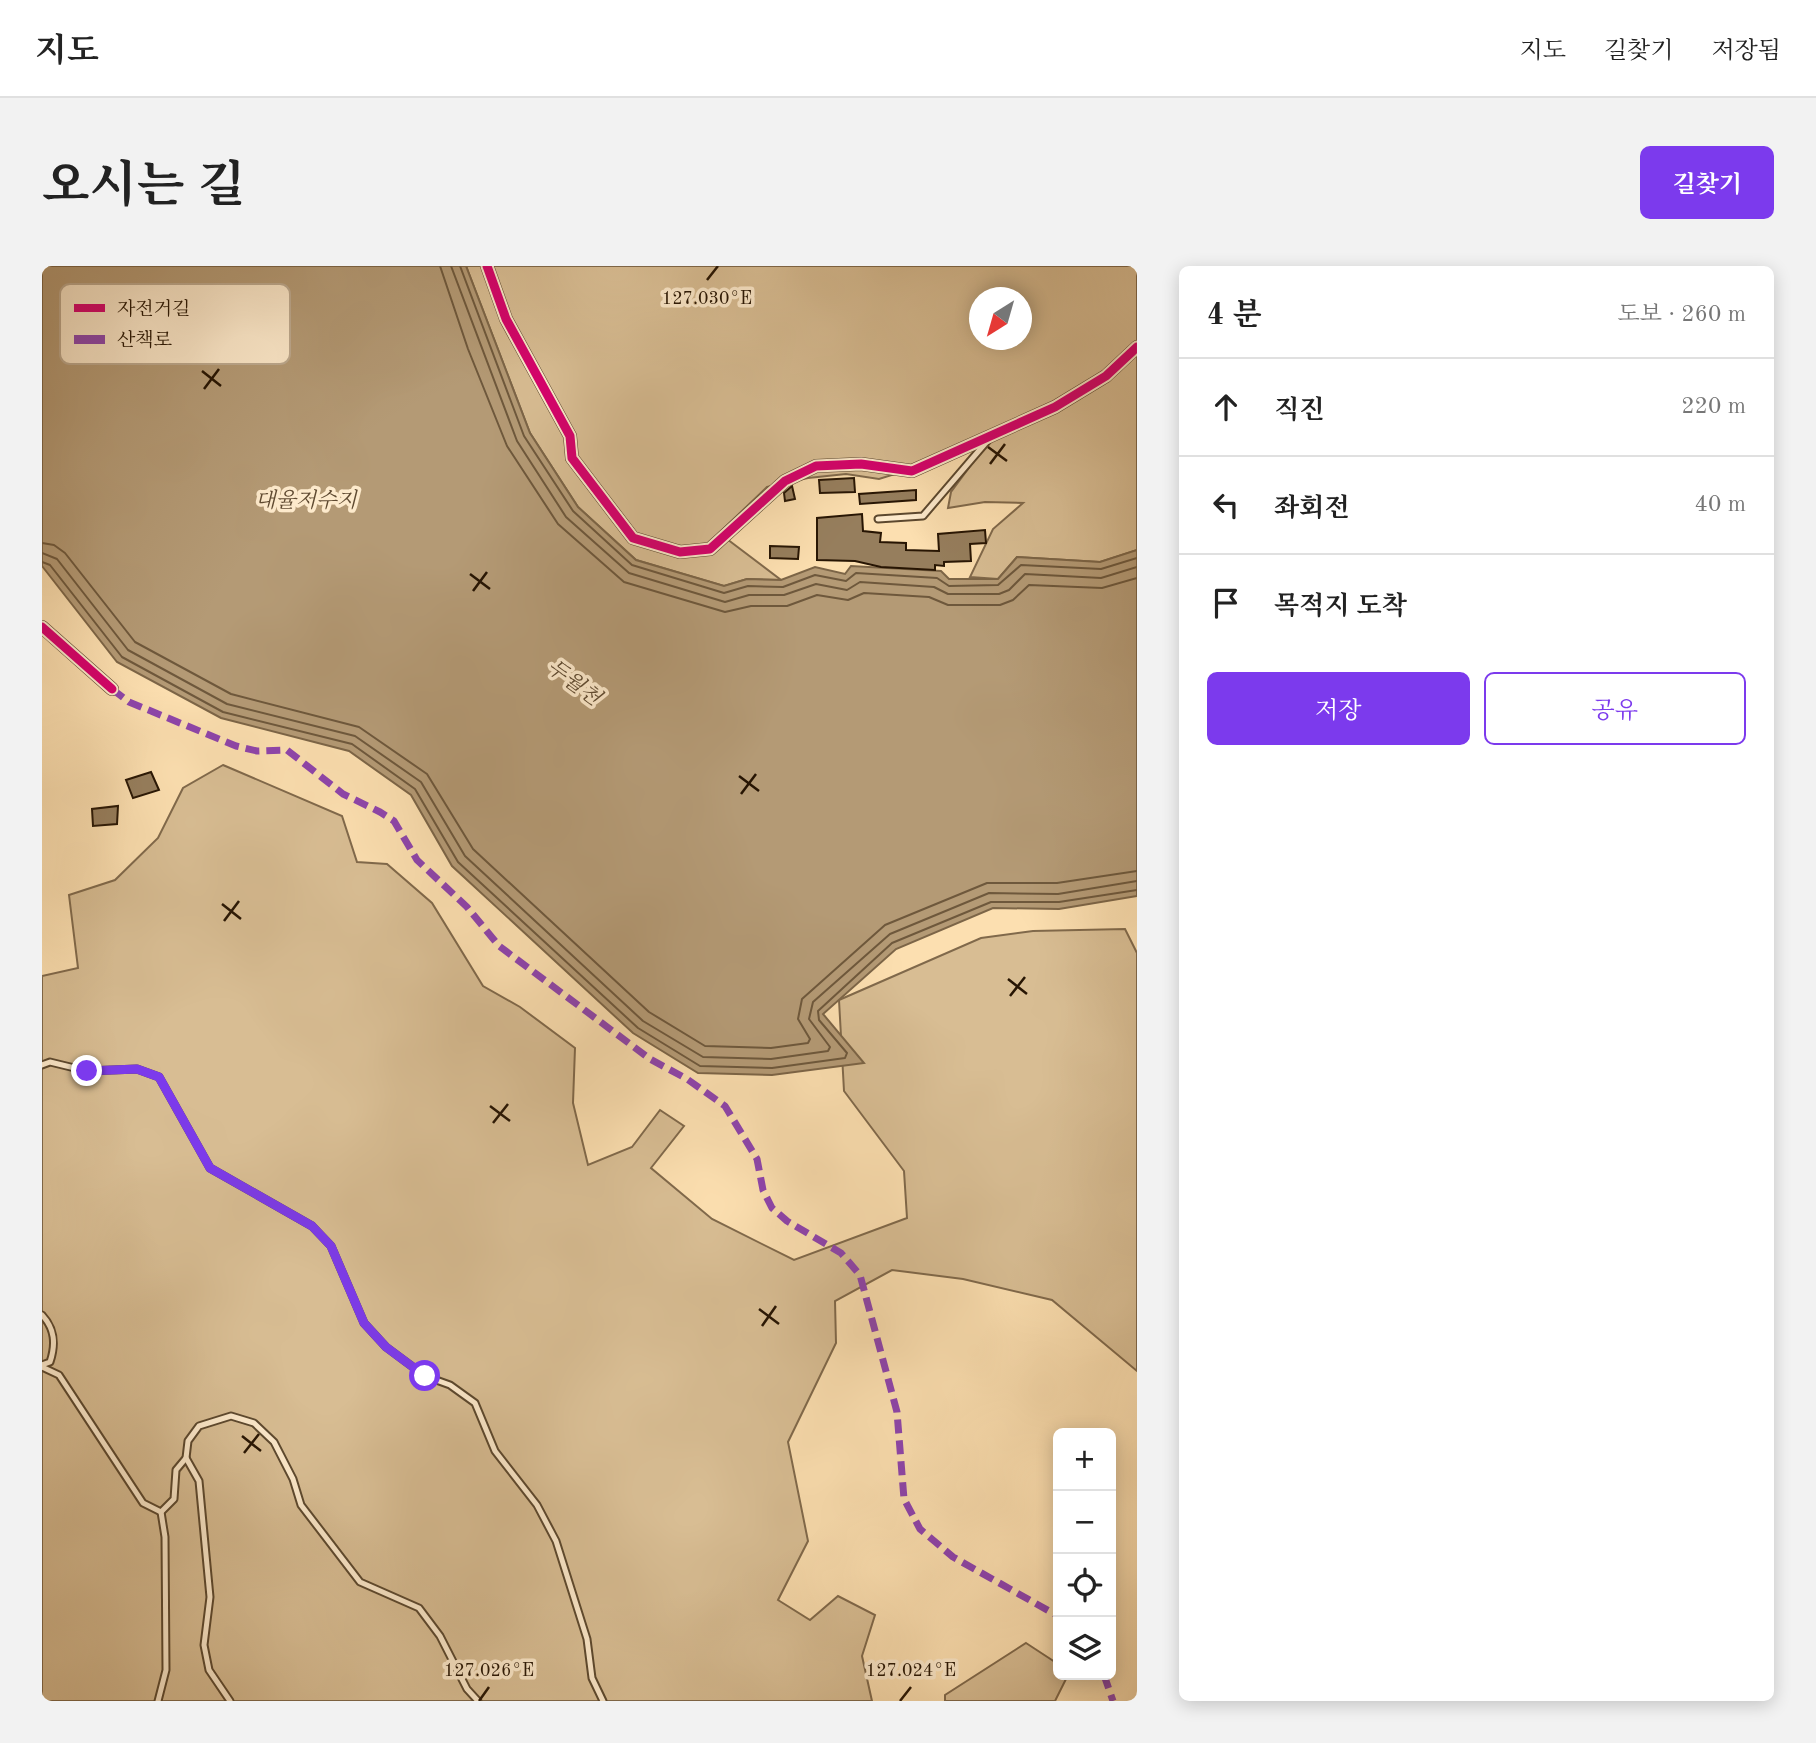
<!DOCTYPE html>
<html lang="ko">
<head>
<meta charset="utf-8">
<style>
  :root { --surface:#fff; --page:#f2f2f2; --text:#222; --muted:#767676; --line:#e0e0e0; --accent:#7c3aed }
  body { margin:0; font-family:"Old Standard TT","Noto Serif KR",serif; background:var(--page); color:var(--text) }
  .controls { position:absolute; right:21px; bottom:21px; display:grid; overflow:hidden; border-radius:10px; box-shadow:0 4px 18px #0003 }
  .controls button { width:63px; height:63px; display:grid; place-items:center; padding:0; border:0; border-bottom:2px solid var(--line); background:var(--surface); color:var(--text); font:35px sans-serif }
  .compass { position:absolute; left:927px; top:21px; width:63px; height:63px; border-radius:50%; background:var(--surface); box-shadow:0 4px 18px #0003; rotate:217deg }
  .stop { position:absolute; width:21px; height:21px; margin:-16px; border:5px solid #7c3aed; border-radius:50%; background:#fff }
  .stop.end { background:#7c3aed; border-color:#fff; box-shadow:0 2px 7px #0008 }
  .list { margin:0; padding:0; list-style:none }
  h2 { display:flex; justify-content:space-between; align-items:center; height:91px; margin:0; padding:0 28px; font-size:30px }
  h2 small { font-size:23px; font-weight:400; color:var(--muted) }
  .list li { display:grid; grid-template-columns:46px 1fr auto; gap:21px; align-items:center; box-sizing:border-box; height:98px; padding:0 28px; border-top:2px solid var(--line) }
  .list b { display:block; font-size:26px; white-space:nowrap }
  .list em { font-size:23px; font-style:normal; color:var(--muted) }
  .actions { display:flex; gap:14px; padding:21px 28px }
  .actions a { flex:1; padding:16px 0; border:2px solid var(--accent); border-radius:10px; text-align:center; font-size:24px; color:var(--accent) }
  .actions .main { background:var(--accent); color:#fff }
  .icon { flex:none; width:38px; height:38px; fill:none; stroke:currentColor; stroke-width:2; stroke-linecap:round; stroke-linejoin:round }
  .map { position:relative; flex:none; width:1095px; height:1435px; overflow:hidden; border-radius:10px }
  header { display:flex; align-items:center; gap:42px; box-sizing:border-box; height:98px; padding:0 35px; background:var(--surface); border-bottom:2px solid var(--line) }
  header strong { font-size:33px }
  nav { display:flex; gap:38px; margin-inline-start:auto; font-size:24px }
  .intro { display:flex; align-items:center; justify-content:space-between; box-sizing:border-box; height:168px; padding:0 42px }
  h1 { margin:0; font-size:49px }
  .button { padding:18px 32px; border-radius:10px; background:var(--accent); color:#fff; font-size:24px; font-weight:700 }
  main { display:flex; gap:42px; padding:0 42px }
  aside { flex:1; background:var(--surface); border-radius:10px; box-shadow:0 4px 18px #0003 }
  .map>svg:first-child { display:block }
  .green { fill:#d8bd93; stroke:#80694b; stroke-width:2; fill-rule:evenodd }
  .water { fill:#b49a75; stroke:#7c6547; stroke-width:2 }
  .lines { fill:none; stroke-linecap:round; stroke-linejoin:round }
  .shore { stroke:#6e583c; stroke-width:2 }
  .building { fill:#967e5d; stroke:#271503; stroke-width:2 }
  .lane-casing { stroke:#5c482e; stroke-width:9 }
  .street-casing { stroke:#5c482e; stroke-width:14 }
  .lane { stroke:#fdeacc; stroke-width:5 }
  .street { stroke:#fdeacc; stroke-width:10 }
  .quiet { stroke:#8e44ad; stroke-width:7; stroke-dasharray:14 7; stroke-linecap:butt }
  .cycleway-casing { stroke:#fdeacc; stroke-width:13 }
  .cycleway { stroke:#d6006c; stroke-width:9 }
  .route { stroke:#7c3aed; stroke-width:9 }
  .ticks { fill:none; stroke:#271503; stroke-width:2.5 }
  .labels { text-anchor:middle; stroke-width:7; stroke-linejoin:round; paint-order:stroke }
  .water-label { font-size:21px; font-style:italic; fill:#5f4a31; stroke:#fdeacc }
  .key { fill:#fdeacc; stroke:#bdaa90; stroke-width:2 }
  .key-label { font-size:19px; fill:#271503 }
  .ticks-label { font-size:18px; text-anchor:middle; fill:#271503; stroke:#fdeacc; stroke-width:7; stroke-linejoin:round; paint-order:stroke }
</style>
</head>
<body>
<header>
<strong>지도</strong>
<nav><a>지도</a><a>길찾기</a><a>저장됨</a></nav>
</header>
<div class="intro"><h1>오시는 길</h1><a class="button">길찾기</a></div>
<main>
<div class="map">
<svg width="1095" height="1435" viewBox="0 0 1095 1435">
  <rect width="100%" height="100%" fill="#fcdfb0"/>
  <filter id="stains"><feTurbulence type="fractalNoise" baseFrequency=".00286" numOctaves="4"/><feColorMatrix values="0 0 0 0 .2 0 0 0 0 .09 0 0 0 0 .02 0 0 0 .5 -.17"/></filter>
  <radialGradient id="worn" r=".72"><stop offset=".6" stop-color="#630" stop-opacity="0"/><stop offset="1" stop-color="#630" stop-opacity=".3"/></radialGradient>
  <g class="green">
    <path d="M424 0H1095V284L1058 296 975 291 956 313 928 311 951 263 981 237 943 236 906 242 909 226 943 180 837 213 804 208 766 212 725 221 677 267 739 314 705 313 682 320 594 294 536 241 488 167ZM938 32H980V74H938Z"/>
    <path d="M181 499 300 550 315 596 345 598 390 637 441 720 478 741 533 782 531 837 546 899 590 881 618 844 642 860 609 902 670 953 752 994 865 952 862 905 802 825 797 734 939 672 991 665 1083 663 1095 687V1105L1010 1034 921 1013 850 1004 793 1035 794 1077 746 1176 766 1275 736 1334 768 1354 796 1330 833 1349 820 1390 830 1435H0V710L36 702 27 629 73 614 116 572 141 522Z"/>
    <path d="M984 1377 1016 1398V1409H1026L1013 1435H903V1429Z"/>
  </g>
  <path class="water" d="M0 0H424L488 167 536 241 594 294 682 320 705 313 739 314 773 301 803 308 809 300 899 305 907 313H956L975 291 1058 296 1095 284V630L1017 643 951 642 854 683 781 748 822 797 730 809 656 807 591 767 410 600 369 529 307 485 179 452 75 396 0 300Z"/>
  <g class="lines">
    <g class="shore">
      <path d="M398 0 426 83 465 180 516 258 582 316 683 346 709 340H745L775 329 806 334 822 327 887 331 906 339H958L971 334 987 319 1060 322 1095 312"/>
      <path d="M409 0 475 175 524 251 587 307 683 336 707 329H742L774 318 805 324 818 316 892 321 906 328H957L967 324 983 308 1059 312 1095 301"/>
      <path d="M418 0 482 170 531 245 590 299 682 327 706 320 741 321 773 309 804 315 814 307 895 312 907 320 956 319 979 299 1059 303 1095 292"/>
      <path d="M0 277 12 279 23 287 93 376 189 428 317 461 385 508 431 583 607 746 663 780 729 782 766 777 768 773 756 753 760 733 843 659 945 617H1015L1095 605"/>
      <path d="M0 287 15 293 86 384 185 438 313 470 379 516 423 590 601 755 661 791 729 793 786 785 788 781 767 753 771 736 848 668 947 627 1016 628 1095 615"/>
      <path d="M0 296 8 299 80 391 181 446 310 478 373 523 416 596 596 762 658 800 730 802 803 792 805 787 777 754 776 745 850 677 949 636H1017L1095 624"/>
    </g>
  </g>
  <g class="building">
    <path d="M812 212 813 226 778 227 777 214Z"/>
    <path d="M750 220 753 233 743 235 742 227Z"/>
    <path d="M874 224V234L818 238 817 228Z"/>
    <path d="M820 248 821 265 839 267 838 276 864 277V284L897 285 896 268 943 264 944 277 928 278 929 295 902 296V300L893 299V304L839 301 813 295 775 294V252Z"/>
    <path d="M728 280 757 281 756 293 728 292Z"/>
    <path d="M109 506 117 524 91 532 84 514Z"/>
    <path d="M76 540 75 558 51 560 50 543Z"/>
  </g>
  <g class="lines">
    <defs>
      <g id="lane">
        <path d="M836 253 881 250 947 173"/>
        <path d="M0 799 8 796 45 805 95 803 117 811 168 902 270 960 289 980 322 1057 344 1081 383 1110 408 1119 433 1137 453 1185 495 1239 514 1275 545 1373 550 1412 561 1435"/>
        <path d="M0 1049C13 1063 14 1078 8 1096L0 1099"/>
        <path d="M0 1101 17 1109 101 1237 119 1246 132 1233 134 1204 144 1192 146 1175 157 1160 189 1150 212 1157 232 1176 251 1213 259 1239 318 1316 377 1342 398 1370 425 1423 436 1435"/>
        <path d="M144 1192 157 1215 168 1331 162 1379 167 1404 188 1435"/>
        <path d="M116 1435 124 1404 123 1271 119 1246"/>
      </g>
      <g id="street">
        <path d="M445 0 464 53 528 170 530 192 591 272 638 286 668 283 743 215 774 200 819 198 870 205 1013 141 1064 110 1095 81"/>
        <path d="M0 361 70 423"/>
      </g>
    </defs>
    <use href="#lane" class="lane-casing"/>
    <use href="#street" class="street-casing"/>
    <use href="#lane" class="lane"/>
    <use href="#street" class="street"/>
    <g class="quiet">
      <path d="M70 423 87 436 194 480 215 485 245 484 301 528 338 546 352 555 375 594 425 641 457 680 608 793 645 813 683 840 715 893 721 924 730 942 745 955 799 987 818 1009 855 1146 862 1233 878 1263 911 1291 1016 1350"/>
      <path d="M1062 1409 1071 1435"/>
    </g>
    <defs>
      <g id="cycleway">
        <path d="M445 0 464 53 528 170 530 192 591 272 638 286 668 283 743 215 774 200 819 198 870 205 1013 141 1064 110 1095 81"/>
        <path d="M0 361 70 423"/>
      </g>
    </defs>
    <use href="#cycleway" class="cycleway-casing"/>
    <use href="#cycleway" class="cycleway"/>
  </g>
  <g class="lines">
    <path class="route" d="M45 805 95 803 117 811 168 902 270 960 289 980 322 1057 344 1081 383 1110"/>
  </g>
  <path class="ticks" d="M665 14 676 0M160 105 179 120M162 123 177 103M946 181 965 195M948 198 963 178M428 308 448 323M431 325 445 306M697 510 717 525M699 528 714 508M180 638 199 653M182 655 197 635M966 713 985 728M968 730 983 711M448 840 468 855M451 857 466 838M717 1043 737 1058M720 1060 734 1040M200 1170 219 1185M202 1187 217 1168M437 1435 447 1421M858 1435 869 1421"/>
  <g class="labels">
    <g class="water-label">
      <text x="264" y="241">대율저수지</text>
      <text transform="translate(532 416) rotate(37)" y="7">두월천</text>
    </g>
  </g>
  <rect x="18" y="18" width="230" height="80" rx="10" class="key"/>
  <rect x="32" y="38" width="31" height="8" fill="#d6006c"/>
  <rect x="32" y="69" width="31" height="9" fill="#8e44ad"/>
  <g class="key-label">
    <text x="75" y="49">자전거길</text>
    <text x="75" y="80">산책로</text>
  </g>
  <g class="ticks-label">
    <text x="665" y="38">127.030°E</text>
    <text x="447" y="1410">127.026°E</text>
    <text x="869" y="1410">127.024°E</text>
  </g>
  <rect width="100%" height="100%" filter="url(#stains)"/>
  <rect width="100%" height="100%" fill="url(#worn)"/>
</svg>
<div class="controls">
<button>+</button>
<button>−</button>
<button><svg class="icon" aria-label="locate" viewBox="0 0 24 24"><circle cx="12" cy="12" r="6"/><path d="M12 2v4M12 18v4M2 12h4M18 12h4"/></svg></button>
<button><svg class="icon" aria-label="layers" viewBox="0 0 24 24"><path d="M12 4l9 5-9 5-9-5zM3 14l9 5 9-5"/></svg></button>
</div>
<svg class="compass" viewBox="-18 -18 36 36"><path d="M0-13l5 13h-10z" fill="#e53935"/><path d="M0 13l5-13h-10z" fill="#767676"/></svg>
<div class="stop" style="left:383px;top:1110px"></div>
<div class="stop end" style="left:45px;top:805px"></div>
</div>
<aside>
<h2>4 분<small>도보 · 260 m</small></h2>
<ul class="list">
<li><svg class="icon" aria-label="ahead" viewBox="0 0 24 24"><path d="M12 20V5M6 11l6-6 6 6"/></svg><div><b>직진</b></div><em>220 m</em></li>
<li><svg class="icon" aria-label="left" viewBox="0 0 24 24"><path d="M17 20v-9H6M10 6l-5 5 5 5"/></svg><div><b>좌회전</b></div><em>40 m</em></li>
<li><svg class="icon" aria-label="arrive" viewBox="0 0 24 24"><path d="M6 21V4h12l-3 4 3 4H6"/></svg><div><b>목적지 도착</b></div></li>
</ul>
<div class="actions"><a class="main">저장</a><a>공유</a></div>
</aside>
</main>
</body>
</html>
